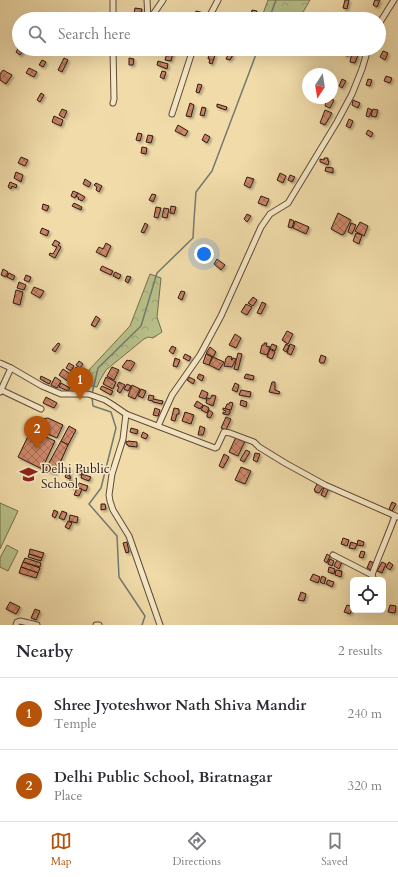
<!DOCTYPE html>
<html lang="en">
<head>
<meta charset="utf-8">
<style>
  :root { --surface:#fff; --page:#f2f2f3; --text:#2b2b33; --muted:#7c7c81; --line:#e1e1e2; --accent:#b45309 }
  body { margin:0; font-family:Cardo,serif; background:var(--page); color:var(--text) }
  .controls { position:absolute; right:12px; bottom:12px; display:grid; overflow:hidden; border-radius:6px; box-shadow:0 4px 16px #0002 }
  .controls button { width:36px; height:36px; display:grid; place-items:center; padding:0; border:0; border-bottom:1px solid var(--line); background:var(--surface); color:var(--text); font:20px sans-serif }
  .compass { position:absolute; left:302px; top:68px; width:36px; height:36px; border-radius:50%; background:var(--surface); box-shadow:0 4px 16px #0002; rotate:192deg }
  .you { position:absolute; left:204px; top:254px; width:14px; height:14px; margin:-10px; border:3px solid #fff; border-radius:50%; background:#1a73e8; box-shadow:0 0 0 6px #1a73e833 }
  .badge { display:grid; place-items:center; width:26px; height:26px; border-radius:50%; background:var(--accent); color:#fff; font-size:13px; font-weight:700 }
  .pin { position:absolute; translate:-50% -33px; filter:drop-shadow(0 1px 2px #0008) }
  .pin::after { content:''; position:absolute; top:21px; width:14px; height:12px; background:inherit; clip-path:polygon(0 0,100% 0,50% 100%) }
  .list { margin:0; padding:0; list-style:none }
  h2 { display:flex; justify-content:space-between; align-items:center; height:52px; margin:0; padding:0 16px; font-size:17px }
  h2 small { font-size:13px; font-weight:400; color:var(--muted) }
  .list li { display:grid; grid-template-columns:26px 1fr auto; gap:12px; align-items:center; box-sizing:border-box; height:72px; padding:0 16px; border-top:1px solid var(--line) }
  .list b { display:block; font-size:15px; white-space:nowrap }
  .list p { margin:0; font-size:13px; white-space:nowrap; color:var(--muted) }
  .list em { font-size:13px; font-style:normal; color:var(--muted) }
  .icon { flex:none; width:22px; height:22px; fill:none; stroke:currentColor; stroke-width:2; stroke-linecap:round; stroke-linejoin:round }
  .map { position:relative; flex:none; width:398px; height:625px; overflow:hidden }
  .search { position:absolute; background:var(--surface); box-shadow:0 4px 16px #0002; left:12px; right:12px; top:12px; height:44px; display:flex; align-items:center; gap:10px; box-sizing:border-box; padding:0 14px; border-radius:22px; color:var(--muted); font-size:15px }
  .sheet { height:196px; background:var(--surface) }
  nav { display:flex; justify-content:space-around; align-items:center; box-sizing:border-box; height:56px; border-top:1px solid var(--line); background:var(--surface); font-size:11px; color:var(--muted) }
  nav a { display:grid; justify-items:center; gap:2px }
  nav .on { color:var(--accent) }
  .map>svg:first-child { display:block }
  .forest { fill:url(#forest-crowns); stroke:#746e4d }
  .pitch { fill:#b8c089; stroke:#746e4d }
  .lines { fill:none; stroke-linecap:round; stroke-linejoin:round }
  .stream { stroke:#727a72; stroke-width:1.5 }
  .building { fill:url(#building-cross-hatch); stroke:#311b11; filter:url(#shadow) }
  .minor-casing { stroke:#614b37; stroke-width:7 }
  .minor { stroke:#f5e8c7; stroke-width:5 }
  .labels { text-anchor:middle; stroke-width:3; stroke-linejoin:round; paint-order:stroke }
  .poi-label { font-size:13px; fill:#311b11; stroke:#f5e8c7; text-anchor:start }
</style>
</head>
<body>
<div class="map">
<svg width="398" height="625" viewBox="0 0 398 625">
  <defs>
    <pattern id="forest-crowns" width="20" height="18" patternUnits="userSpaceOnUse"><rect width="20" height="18" fill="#b8c089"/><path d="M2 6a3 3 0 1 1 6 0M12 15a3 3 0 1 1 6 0" fill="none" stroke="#9fa475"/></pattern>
    <pattern id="building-cross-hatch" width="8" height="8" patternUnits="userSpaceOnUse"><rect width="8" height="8" fill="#cc8769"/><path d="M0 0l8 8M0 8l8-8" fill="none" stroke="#a66e55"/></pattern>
    <filter id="shadow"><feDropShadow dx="2" dy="2" stdDeviation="1" flood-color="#0004"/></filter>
  </defs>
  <rect width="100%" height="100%" fill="#f0dba9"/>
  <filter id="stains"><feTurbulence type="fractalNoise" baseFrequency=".005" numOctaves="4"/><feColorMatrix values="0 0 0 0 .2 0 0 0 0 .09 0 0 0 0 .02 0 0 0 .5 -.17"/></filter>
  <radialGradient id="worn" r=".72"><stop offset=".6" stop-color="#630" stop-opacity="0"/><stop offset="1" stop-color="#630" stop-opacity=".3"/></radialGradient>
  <g class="forest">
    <path d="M268 0H310L299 19H261Z"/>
    <path d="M150 274 161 278 157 317 162 332 153 338 148 337 144 339 106 370 100 380 97 387 87 385 89 370 130 326Z"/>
  </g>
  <g class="pitch">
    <path d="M0 503 18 511 0 549Z"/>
    <path d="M7 545 18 551 8 571 0 567V558Z"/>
  </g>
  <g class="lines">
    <g class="stream">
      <path d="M269 19 276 0"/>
      <path d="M92 394 98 368 141 326 157 273 193 238 194 220 196 192 212 171 258 49"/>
      <path d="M92 397 93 406 111 412 116 428 101 488 89 504 117 536 119 577 145 616 142 625"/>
    </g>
  </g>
  <g class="building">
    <path d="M345 0H349L347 9 343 8Z"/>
    <path d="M375 0H380L377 7 373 5Z"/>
    <path d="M135 8 142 9 141 15 134 14Z"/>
    <path d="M252 10 257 11 255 19H250Z"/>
    <path d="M196 11 204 13 202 16 195 14Z"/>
    <path d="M19 47V49L24 50 20 55 16 52Z"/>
    <path d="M170 49H174L171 61 165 60 167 53H169Z"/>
    <path d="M346 49H351L348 56 344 55Z"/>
    <path d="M383 51 388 53 385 60 380 57Z"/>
    <path d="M209 53 215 55 212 64 209 63 210 59H208Z"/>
    <path d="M229 53 233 55 230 60 226 59Z"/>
    <path d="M352 53 358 55 355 63 350 62Z"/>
    <path d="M64 58 68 60 62 72 58 70Z"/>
    <path d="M129 58 134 59 133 65H129Z"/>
    <path d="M42 60 46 62 43 67 39 65Z"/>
    <path d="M158 61 168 64 167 69 157 65Z"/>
    <path d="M29 68 37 72 34 77 26 73Z"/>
    <path d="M3 70 12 75 6 84 0 80V74Z"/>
    <path d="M162 71 166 72 164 79 160 77Z"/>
    <path d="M386 76 392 78 390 83 384 81Z"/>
    <path d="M342 79 346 81 342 88 339 86Z"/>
    <path d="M368 79 372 80 370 86 366 85Z"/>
    <path d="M198 84 202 85 199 93 196 92Z"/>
    <path d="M41 93 44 95 40 102 37 100Z"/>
    <path d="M327 98 334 100 330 108 325 106Z"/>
    <path d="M353 100 360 103 358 108 352 105Z"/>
    <path d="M190 103 194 105 191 117 186 116Z"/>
    <path d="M217 104 227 107 226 110 217 107Z"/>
    <path d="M202 107 206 108 204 116 200 115Z"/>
    <path d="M368 108 372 110 369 117 366 116Z"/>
    <path d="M62 109 67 111 64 118 59 115Z"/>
    <path d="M373 109 378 110 376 117 371 116Z"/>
    <path d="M325 110 332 113 325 125 320 123Z"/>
    <path d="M54 116 63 120 61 126 52 122Z"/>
    <path d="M349 119 353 121 350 128 346 126Z"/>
    <path d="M178 125 188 131 185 136 175 131Z"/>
    <path d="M368 130 373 133 371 137 366 134Z"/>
    <path d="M138 133 142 134 140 141 136 140Z"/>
    <path d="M205 134 210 137 207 143 202 140Z"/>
    <path d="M148 135 153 136 151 143 146 142Z"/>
    <path d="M142 147 147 148 146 154 141 153Z"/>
    <path d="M21 157 28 160 25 166 18 163Z"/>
    <path d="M324 158H328V161H329L328 165 323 163 320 162V159L324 160Z"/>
    <path d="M326 167 333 168V173L325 171Z"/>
    <path d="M16 172 23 175 21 182 14 178Z"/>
    <path d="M280 173 286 176 283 183 277 180Z"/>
    <path d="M290 175 295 177 292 182 288 180Z"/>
    <path d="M247 177 254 179 250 188 244 185Z"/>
    <path d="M85 179 91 183 89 187 83 184Z"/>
    <path d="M10 182 17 185 16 188 12 186 11 189 8 187Z"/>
    <path d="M96 183 102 186 99 192 96 190 97 187 94 185Z"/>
    <path d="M73 191 78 193 75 198 71 196Z"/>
    <path d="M78 193 85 197 82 201 78 199 79 198 76 196Z"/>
    <path d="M152 194 156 195 153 202 149 200Z"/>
    <path d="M261 196 269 199 266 206 258 203Z"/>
    <path d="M74 203 82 207 81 210 72 206Z"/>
    <path d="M43 204 49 206 47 211 42 209Z"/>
    <path d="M171 206 176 207 174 214 170 213Z"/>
    <path d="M156 207 161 208 158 218 154 217Z"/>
    <path d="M164 208 169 209 167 218 162 217Z"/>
    <path d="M338 213 351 220 344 234 342 235 331 229Z"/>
    <path d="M247 214 251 216 247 222 244 219Z"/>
    <path d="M290 219 294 221 292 228 288 227Z"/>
    <path d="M295 221 309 227 306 234 293 228Z"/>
    <path d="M360 222 368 226 364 236 355 231Z"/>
    <path d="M145 223 148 225 144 233 141 232Z"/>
    <path d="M351 223 356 225 352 234 348 232Z"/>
    <path d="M42 228 49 231 47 236 40 233Z"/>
    <path d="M356 233 362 235 359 244 353 241Z"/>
    <path d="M55 240 60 243 58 245 61 247 55 258 49 255 50 253 53 254 57 247 52 245Z"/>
    <path d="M106 243 111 246 106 257 96 252 99 247 103 249Z"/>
    <path d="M217 259 225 265 221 270 214 264Z"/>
    <path d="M102 266 113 271 111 275 100 270Z"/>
    <path d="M3 269 8 272 6 277 1 275Z"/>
    <path d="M115 272 121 275 119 279 113 276Z"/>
    <path d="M9 273 15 276 13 280 7 277Z"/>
    <path d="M26 275 31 277 29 282 24 280Z"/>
    <path d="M127 276 131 277 128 283 125 281Z"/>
    <path d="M19 282 26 285 24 290 17 288Z"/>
    <path d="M34 287 44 291 40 298 31 293Z"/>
    <path d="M16 290 23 292 20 305 13 303Z"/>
    <path d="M181 291 185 292 182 300 178 298Z"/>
    <path d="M253 297 257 300 253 306 248 303Z"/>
    <path d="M262 302 266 304 261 314 257 313Z"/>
    <path d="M246 304 252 307 247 315 241 312Z"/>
    <path d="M96 316 100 319 95 327 91 325Z"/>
    <path d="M287 331 293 334 288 344 282 340Z"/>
    <path d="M235 334 241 338 236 348 229 345Z"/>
    <path d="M58 343 60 344 55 352 52 350Z"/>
    <path d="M264 343H267L266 346 270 347 267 355 260 353 262 345H264Z"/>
    <path d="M272 344 277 346 275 351 270 348Z"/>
    <path d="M286 344 289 346 286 352 283 350Z"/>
    <path d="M290 344 295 346 291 355 287 353Z"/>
    <path d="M172 346 176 348 173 354 169 351Z"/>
    <path d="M210 347 216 352 213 357 206 353Z"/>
    <path d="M270 349 275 352 272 359 267 357Z"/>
    <path d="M238 353 242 354 238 370 234 369Z"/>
    <path d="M185 354 191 357 189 361 183 358Z"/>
    <path d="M206 354 212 357 209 365 203 363Z"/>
    <path d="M321 355 326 357 324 363H320V362L319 361Z"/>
    <path d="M228 356 232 357 231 359 232 360 233 358 236 359 232 367 224 366 226 358H227Z"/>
    <path d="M213 357 224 362 219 370 209 365Z"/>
    <path d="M175 358 180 360 177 367 173 366Z"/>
    <path d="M127 360 129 361 130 360 135 363 130 371 122 367Z"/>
    <path d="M79 361 83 364 80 368 76 365Z"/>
    <path d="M69 363 74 366 71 371 66 368Z"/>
    <path d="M76 367 80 370 77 375 73 373Z"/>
    <path d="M112 367 119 370 114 380 107 376Z"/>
    <path d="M63 369 73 376 69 382 59 375Z"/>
    <path d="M199 374 204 376 202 381 197 378Z"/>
    <path d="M246 374 254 376 253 380 244 378Z"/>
    <path d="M41 376 51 381 49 384 40 379Z"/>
    <path d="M55 377 61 381 57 388 51 385Z"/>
    <path d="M106 377 116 382 113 389 103 384Z"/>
    <path d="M189 377 195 380 193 384 187 380Z"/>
    <path d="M119 382 125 385 120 393 117 391 119 387 117 386Z"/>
    <path d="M272 382H275V390L280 392 279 394 269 392Z"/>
    <path d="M61 383 70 388 68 391 59 387Z"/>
    <path d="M235 383 239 385 237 392 232 390Z"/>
    <path d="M127 384 131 386 128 391 124 389Z"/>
    <path d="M132 385 140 389 135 399 128 396Z"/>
    <path d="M102 386 113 391 111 395 100 389Z"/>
    <path d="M141 389 146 391 143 398 138 396Z"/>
    <path d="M202 390 208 393 206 399 199 397Z"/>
    <path d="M241 390 251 392 250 397 239 395Z"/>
    <path d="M149 395 154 396 153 399 163 401 162 404 153 402V401L148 400Z"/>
    <path d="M212 395 216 396 213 406 206 403 207 398 210 399Z"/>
    <path d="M46 397 57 403 54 408 43 403Z"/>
    <path d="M241 400 247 402 246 407 240 405Z"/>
    <path d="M197 401 203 405 200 409 194 406Z"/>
    <path d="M230 402 233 403 231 410 225 409 227 404H229Z"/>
    <path d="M204 405 209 408 207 413 201 410Z"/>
    <path d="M155 408 160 410 158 416 153 415Z"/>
    <path d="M174 408 179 409V414H177L175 421 171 420Z"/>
    <path d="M223 408 230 410V413H229V415L223 414V412L225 413 226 411 223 410Z"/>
    <path d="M209 410 213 413 210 418 207 417V415Z"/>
    <path d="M185 412 194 415 191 424 182 421Z"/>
    <path d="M226 417 231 419 226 430 221 428Z"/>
    <path d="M48 418 63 425 57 438 41 431 40 434 36 432 42 419Z"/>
    <path d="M69 426 76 430 68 445 61 441Z"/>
    <path d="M200 426 205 428 203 435H198Z"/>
    <path d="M131 428 138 430 137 434 130 432Z"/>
    <path d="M31 430 55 441 42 469 18 457Z"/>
    <path d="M143 432 148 435 146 439 141 437Z"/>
    <path d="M236 437 245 441 238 456 229 452Z"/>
    <path d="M61 441 68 445 55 474 45 470Z"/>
    <path d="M126 441 128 442V441L137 442V447L128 446V445L126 444Z"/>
    <path d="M246 450 250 452 244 462 240 460Z"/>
    <path d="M255 453 260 454 257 462 253 460Z"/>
    <path d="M224 454 229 457 223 468 219 466Z"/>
    <path d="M241 467 251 471 245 484 235 480Z"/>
    <path d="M68 469 71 470 69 476 71 477 70 479 65 477Z"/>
    <path d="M78 469 83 471 81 475 76 473Z"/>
    <path d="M82 474 91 477 89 481 81 478Z"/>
    <path d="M70 480 76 483 73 488 68 486Z"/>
    <path d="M318 482 324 486 319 493 315 492V490H314Z"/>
    <path d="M79 483 88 486 86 491 77 488Z"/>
    <path d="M325 485 329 488 325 497 321 495Z"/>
    <path d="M77 488 82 489 79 496 74 495Z"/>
    <path d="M392 502 396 504 392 511 389 509Z"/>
    <path d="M101 504H105L106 509 101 510Z"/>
    <path d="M54 510 58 512 55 518 52 516Z"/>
    <path d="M62 511 67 513 64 520 59 518Z"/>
    <path d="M70 515 78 517 77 523 69 521Z"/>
    <path d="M68 521 72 523 69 529 65 527Z"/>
    <path d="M343 538 349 540 347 546 341 544Z"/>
    <path d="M358 540 364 542 363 546 357 545Z"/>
    <path d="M127 542 129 552 126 553 123 543Z"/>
    <path d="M351 542 357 544 355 549 349 548Z"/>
    <path d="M30 549 44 553 42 558 29 554Z"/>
    <path d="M361 551 365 552 363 558 359 557Z"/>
    <path d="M29 554 42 558 41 561 28 557Z"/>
    <path d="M327 554 330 556 327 563 324 561Z"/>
    <path d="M25 558 41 563 40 567 23 562Z"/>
    <path d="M330 559 334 561 332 566 328 564Z"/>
    <path d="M337 560 342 562 339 569 334 566Z"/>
    <path d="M370 561 374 563 371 570 367 568Z"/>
    <path d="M23 562 40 568 38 573 21 567Z"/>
    <path d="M382 562 386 564 382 573 377 571Z"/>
    <path d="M389 562 393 565 390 570 386 567Z"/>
    <path d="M21 567 38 573 36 578 19 573Z"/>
    <path d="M329 567 335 569 334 574 328 572Z"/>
    <path d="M336 570 342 571 341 577 335 575Z"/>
    <path d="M313 574 320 577 318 583 310 580Z"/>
    <path d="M322 576 326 578 324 584 320 582Z"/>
    <path d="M328 580 334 582 332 587 326 584Z"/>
    <path d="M301 592 306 594 304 601 298 600Z"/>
    <path d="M10 602 20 607 16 614 6 609Z"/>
    <path d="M347 605 353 607 350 614 344 612Z"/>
    <path d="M390 605 396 606 395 613 388 612Z"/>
    <path d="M35 609 40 611 36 620 31 618Z"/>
  </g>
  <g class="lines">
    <defs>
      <g id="minor">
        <path d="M113 0V19"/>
        <path d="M147 0 148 19"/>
        <path d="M150 19 163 0"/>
        <path d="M208 19 218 0"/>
        <path d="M379 24 394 0"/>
        <path d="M113 103 114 99 113 49"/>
        <path d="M172 114 193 49"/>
        <path d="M0 363 11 368 42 386 61 394H88L94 396 105 400 113 405 126 414 215 448 217 447 224 432 230 433 254 442 259 447 285 463 325 485 398 517"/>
        <path d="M1 390 41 409"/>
        <path d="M0 392 11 368"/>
        <path d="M126 414 123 439 112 474 109 495 110 501 113 510 129 536 160 625"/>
        <path d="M158 426 172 395 200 355 221 316 261 227 270 214 288 203 337 122 352 94 362 69 368 49"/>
        <path d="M333 555 372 575"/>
        <path d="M374 580 372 575C379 555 388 536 395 516"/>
        <path d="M16 625 17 622 20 621 37 625"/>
        <path d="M96 625H99"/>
      </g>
    </defs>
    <use href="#minor" class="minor-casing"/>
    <use href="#minor" class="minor"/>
  </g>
  <defs>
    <symbol id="school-bare" viewBox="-9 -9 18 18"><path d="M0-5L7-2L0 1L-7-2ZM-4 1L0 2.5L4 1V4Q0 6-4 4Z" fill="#8f2418" stroke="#f5e8c7" stroke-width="2.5" paint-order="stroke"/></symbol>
  </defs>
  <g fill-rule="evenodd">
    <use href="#school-bare" x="16" y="462" width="25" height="25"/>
  </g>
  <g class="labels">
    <g class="poi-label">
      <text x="41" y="473">Delhi Public<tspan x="41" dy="15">School</tspan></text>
    </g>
  </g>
  <rect width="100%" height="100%" filter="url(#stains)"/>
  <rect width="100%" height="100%" fill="url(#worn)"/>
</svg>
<div class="controls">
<button><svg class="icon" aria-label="locate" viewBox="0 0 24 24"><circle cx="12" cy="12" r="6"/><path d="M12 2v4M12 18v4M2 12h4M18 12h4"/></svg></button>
</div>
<svg class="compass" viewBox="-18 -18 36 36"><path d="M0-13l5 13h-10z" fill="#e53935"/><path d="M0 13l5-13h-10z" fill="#7c7c81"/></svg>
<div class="you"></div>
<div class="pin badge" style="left:80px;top:400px">1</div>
<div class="pin badge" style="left:37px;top:449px">2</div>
<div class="search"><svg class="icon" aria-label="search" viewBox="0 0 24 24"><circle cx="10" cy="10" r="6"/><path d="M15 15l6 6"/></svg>Search here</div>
</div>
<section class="sheet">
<h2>Nearby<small>2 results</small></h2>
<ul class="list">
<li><span class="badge">1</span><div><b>Shree Jyoteshwor Nath Shiva Mandir</b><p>Temple</p></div><em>240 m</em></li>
<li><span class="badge">2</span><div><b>Delhi Public School, Biratnagar</b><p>Place</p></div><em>320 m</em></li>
</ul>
</section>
<nav>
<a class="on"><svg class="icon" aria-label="map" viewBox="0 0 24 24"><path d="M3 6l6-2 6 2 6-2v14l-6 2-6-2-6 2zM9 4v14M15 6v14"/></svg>Map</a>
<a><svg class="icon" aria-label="directions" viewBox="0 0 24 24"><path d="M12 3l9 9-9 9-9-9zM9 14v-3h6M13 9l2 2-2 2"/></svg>Directions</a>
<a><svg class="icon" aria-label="saved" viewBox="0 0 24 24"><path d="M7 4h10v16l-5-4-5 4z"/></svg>Saved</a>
</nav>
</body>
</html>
